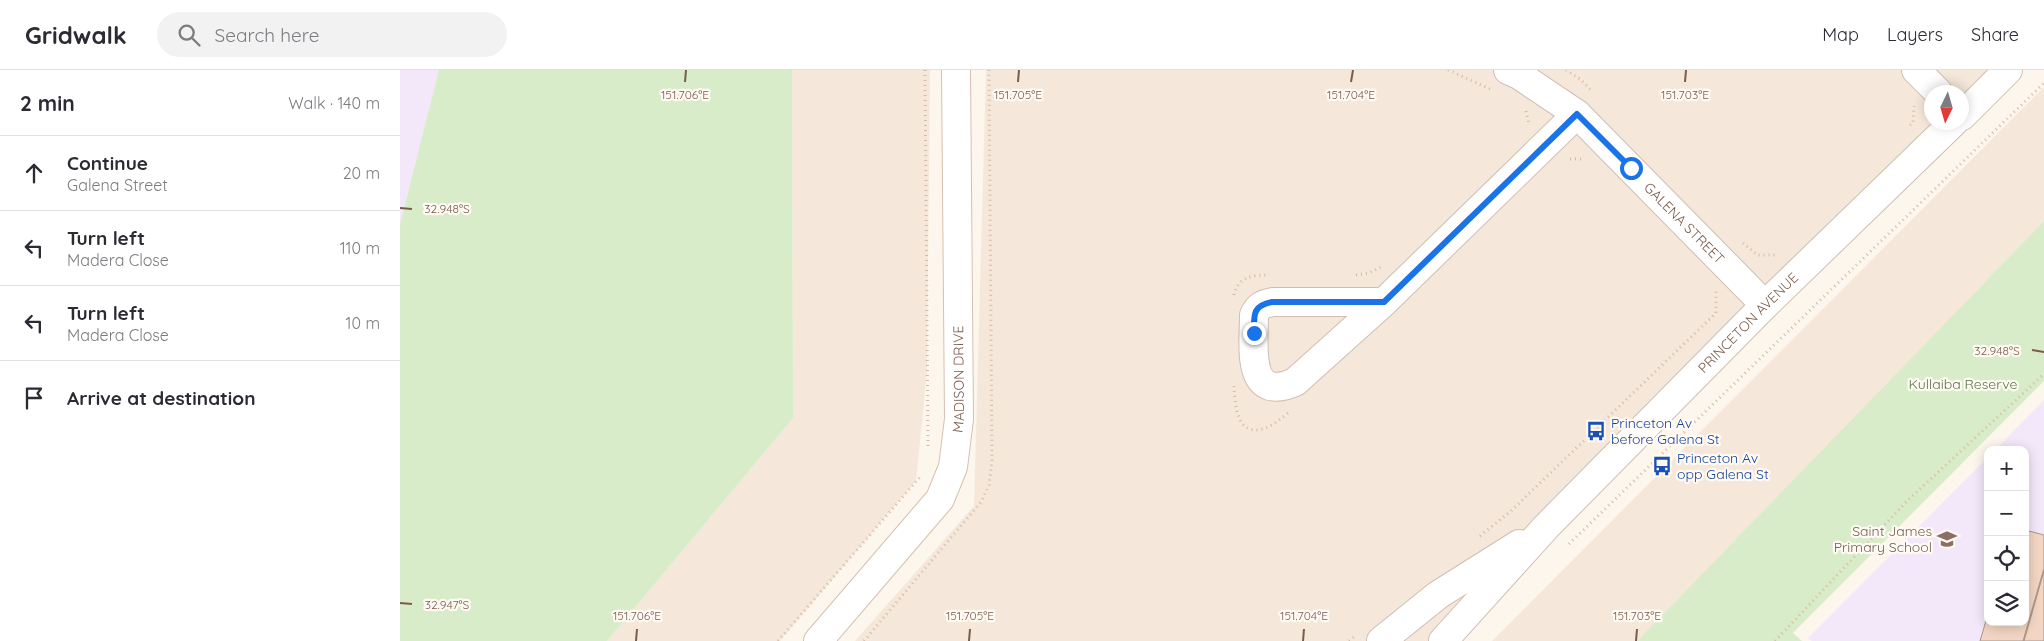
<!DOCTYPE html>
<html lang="en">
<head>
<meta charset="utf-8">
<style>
  :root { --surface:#fff; --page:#f2f2f3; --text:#2b2b33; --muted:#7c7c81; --line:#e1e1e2 }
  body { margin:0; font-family:Quicksand,sans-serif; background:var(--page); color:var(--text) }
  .controls { position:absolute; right:15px; bottom:15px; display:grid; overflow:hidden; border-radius:10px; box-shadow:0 2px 12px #0003 }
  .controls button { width:45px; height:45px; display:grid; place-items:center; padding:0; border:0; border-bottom:1px solid var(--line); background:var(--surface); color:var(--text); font:25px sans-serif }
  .compass { position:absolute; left:1524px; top:15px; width:45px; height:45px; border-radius:50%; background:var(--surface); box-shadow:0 2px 12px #0003; rotate:185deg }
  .stop { position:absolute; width:15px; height:15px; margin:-11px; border:4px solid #1a73e8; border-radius:50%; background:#fff }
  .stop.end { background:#1a73e8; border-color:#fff; box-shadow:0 1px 5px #0008 }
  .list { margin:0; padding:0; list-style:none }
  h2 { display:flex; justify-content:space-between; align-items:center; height:65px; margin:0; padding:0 20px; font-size:21px }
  h2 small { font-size:16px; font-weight:400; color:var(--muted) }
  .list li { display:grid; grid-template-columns:32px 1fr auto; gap:15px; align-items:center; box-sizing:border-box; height:75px; padding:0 20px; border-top:1px solid var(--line) }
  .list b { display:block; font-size:19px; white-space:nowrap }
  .list p { margin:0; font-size:16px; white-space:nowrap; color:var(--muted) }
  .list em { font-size:16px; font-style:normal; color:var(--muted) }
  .icon { flex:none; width:28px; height:28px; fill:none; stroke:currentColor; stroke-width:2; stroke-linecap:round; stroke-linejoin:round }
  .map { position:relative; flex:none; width:1644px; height:571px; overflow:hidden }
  header { display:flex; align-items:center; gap:30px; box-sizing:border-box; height:70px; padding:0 25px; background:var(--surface); border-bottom:1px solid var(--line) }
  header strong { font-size:24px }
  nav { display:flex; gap:28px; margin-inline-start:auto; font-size:18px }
  .search { width:350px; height:45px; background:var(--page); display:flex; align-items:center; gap:12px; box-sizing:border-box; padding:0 18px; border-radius:28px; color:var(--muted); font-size:19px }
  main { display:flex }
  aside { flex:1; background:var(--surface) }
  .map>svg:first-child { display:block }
  .residential { fill:#f5e8da }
  .education { fill:#f3e8fa }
  .green { fill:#d8ecc9 }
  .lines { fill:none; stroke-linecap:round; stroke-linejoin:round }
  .minor-casing { stroke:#d1beb0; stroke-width:30 }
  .secondary-casing { stroke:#d6c0b0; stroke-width:30 }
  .path { stroke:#d9b8a5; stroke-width:3; stroke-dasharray:1 4; stroke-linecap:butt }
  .minor { stroke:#fff; stroke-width:28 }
  .secondary { stroke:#fff; stroke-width:28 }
  .shaded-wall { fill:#aa9588 }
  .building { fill:#f3d5c3; stroke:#aa9588 }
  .route { stroke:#1a73e8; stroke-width:6 }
  .ticks { fill:none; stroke:#7a5c4d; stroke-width:2 }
  .labels { text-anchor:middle; stroke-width:4.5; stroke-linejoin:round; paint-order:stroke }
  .street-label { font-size:14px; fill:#7a5c4d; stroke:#fffaf3 }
  .park-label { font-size:14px; fill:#537a41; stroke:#fffaf3 }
  .transit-label { font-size:14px; fill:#164399; stroke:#fffaf3; text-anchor:start }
  .education-label { font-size:14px; fill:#785e54; stroke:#fffaf3; text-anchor:end }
  .ticks-label { font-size:12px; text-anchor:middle; fill:#7a5c4d; stroke:#fffaf3; stroke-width:4.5; stroke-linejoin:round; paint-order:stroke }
</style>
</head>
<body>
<header>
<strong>Gridwalk</strong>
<div class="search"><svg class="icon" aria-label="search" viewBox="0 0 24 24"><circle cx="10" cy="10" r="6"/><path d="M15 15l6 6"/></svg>Search here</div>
<nav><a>Map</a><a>Layers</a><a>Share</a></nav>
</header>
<main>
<aside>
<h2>2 min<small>Walk · 140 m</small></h2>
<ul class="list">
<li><svg class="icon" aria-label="ahead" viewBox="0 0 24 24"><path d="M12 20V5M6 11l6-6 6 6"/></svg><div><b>Continue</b><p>Galena Street</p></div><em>20 m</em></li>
<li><svg class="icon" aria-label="left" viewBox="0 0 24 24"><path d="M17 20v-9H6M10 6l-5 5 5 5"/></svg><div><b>Turn left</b><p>Madera Close</p></div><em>110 m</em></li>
<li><svg class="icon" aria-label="left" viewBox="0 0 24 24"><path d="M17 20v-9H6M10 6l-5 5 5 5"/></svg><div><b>Turn left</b><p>Madera Close</p></div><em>10 m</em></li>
<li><svg class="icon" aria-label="arrive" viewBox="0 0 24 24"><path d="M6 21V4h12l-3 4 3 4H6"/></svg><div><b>Arrive at destination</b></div></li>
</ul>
</aside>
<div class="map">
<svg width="1644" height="571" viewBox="0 0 1644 571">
  <rect width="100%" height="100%" fill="#fdf6ec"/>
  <g class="residential">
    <path d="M392 0H530L527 301 516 411 380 571H207L393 348Z"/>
    <path d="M586 0H1609L1562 48V22H1532V52L1557 53 1046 571H455L574 436Z"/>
    <path d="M1644 17V151L1237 571H1092Z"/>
  </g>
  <g class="education">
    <path d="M0 0H39L0 154Z"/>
    <path d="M1644 330V571H1412L1408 568 1588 387V552H1625V380H1595Z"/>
  </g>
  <g class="green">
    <path d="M39 0H392L393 348 207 571H0V154Z"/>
    <path d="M1644 151V311L1393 563 1402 571H1237Z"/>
  </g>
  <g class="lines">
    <defs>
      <g id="minor">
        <path id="s1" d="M1108 0 1119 5 1177 44 1365 235"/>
        <path d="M1516 0 1538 22"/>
        <path d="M1562 46 1608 0"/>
        <path d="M984 232H873C863 234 858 236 854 245 854 275 845 334 895 312L984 232 1177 44"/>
        <path d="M981 571 1038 525 1119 474"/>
        <path id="s2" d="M1043 571 1146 457 1365 235 1554 52"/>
      </g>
      <g id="secondary">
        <path id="s3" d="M418 571 540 429 553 397 559 349 556 0"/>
      </g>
    </defs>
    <use href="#minor" class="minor-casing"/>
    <use href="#secondary" class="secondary-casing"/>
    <g class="path">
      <path d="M525 0 528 378"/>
      <path d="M1048 0 1090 19"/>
      <path d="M1166 0 1180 9 1191 20"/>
      <path d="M1126 41 1129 54"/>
      <path d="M1510 55 1513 53 1514 36"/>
      <path d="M1170 89H1183"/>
      <path d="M1343 173 1357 185H1377"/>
      <path d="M956 205 969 203 981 197"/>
      <path d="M834 225C838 207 852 205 868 205"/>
      <path d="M834 316C835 333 836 366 862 359 872 357 882 347 890 342"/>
      <path d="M1080 466 1111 441 1316 243V221"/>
      <path d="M1169 474 1644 13"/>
      <path d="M378 571 520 407"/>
      <path d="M464 571 581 432 589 415 592 392 589 0"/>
      <path d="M949 571 956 565"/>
      <path d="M1375 571 1507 431 1644 304"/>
    </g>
    <use href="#minor" class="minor"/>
    <use href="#secondary" class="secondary"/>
  </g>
  <path class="shaded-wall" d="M1644 498V517L1628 571H1623Z"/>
  <g class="building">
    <path d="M1625 460 1644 465V498L1623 571H1580L1588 544V552H1625Z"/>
    <path d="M1644 501V571H1624Z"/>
  </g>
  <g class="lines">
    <path class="route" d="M854 263C854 245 852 236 872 232H984L1177 44 1231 98"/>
  </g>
  <path class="ticks" d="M285 12 286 0M618 12 619 0M951 12 953 0M1285 12 1286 0M0 138 12 139M1632 280 1644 282M0 533 12 534M236 571 237 559M569 571 570 559M903 571 904 559M1236 571 1237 559"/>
  <defs>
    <symbol id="bus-bare" viewBox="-9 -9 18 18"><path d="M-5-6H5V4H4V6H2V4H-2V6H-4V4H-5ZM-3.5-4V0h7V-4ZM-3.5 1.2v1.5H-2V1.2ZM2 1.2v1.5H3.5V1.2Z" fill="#1a4fb4" stroke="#fffaf3" stroke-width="2.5" paint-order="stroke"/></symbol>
    <symbol id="school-bare" viewBox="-9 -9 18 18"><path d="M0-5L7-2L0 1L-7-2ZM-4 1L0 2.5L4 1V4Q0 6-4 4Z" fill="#8d6e63" stroke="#fffaf3" stroke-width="2.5" paint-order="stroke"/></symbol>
  </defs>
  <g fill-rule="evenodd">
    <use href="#bus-bare" x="1182" y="347" width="28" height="28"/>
    <use href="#bus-bare" x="1248" y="382" width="28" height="28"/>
    <use href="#school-bare" x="1533" y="455" width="28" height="28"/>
  </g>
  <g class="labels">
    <g class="street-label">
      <text dy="5" stroke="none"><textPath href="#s1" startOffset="235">GALENA STREET</textPath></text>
      <text dy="5" stroke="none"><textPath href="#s2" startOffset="441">PRINCETON AVENUE</textPath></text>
      <text dy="5" stroke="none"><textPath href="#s3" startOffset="310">MADISON DRIVE</textPath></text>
    </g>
    <g class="park-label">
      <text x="1563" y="319">Kullaiba Reserve</text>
    </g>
    <g class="transit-label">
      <text x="1211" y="358">Princeton Av<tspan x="1211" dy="16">before Galena St</tspan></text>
      <text x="1277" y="393">Princeton Av<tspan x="1277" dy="16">opp Galena St</tspan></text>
    </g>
    <g class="education-label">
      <text x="1532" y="466">Saint James<tspan x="1532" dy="16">Primary School</tspan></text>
    </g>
  </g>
  <g class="ticks-label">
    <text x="285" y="29">151.706°E</text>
    <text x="618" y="29">151.705°E</text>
    <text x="951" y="29">151.704°E</text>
    <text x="1285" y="29">151.703°E</text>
    <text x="47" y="143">32.948°S</text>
    <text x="1597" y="285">32.948°S</text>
    <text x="47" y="539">32.947°S</text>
    <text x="237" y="550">151.706°E</text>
    <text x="570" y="550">151.705°E</text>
    <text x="904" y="550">151.704°E</text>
    <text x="1237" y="550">151.703°E</text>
  </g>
</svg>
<div class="controls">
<button>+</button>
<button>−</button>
<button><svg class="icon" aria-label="locate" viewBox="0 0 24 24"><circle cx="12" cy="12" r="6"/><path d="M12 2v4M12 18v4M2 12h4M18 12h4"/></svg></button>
<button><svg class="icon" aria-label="layers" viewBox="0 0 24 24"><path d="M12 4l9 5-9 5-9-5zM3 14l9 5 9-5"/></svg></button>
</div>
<svg class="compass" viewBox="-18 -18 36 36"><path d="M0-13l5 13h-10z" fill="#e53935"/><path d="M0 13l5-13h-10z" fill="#7c7c81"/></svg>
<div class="stop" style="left:1231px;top:98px"></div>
<div class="stop end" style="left:854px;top:263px"></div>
</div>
</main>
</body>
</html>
